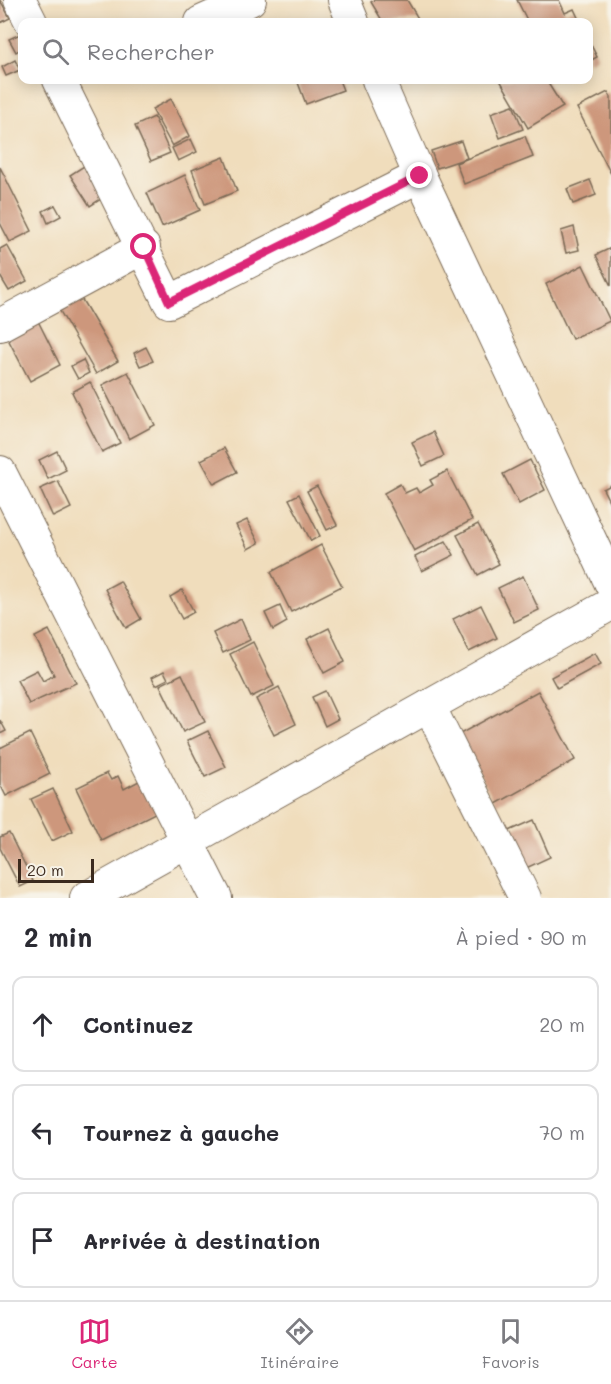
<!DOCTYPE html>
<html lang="fr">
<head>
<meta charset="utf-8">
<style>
  :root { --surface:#fff; --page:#f7f7f7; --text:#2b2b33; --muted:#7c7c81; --line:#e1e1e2; --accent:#db2777 }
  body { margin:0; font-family:Mali,sans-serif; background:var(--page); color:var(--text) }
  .scale { position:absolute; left:18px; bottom:15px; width:76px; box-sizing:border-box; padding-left:6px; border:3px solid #3b2a1e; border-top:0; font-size:16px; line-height:21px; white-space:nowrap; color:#3b2a1e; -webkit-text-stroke:4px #f7f3e8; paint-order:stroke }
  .stop { position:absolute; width:18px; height:18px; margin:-14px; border:4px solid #db2777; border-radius:50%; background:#fff }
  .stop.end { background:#db2777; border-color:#fff; box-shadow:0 2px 6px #0008 }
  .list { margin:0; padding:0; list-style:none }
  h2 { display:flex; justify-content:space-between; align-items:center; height:78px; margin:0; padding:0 24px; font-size:26px }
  h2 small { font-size:20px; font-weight:400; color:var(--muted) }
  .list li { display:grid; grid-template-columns:39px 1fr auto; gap:18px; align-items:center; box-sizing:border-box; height:96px; margin:0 12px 12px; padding:0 12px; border:2px solid var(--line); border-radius:12px }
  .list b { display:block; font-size:22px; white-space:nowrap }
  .list em { font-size:20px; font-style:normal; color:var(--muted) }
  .icon { flex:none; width:33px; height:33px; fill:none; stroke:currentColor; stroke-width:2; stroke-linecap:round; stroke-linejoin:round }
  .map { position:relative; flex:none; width:611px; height:898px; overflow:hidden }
  .search { position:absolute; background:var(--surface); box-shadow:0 3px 15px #0003; left:18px; right:18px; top:18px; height:66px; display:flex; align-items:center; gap:15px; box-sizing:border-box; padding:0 21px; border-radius:12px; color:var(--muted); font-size:22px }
  .sheet { height:402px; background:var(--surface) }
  nav { display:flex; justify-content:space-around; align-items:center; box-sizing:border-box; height:84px; border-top:2px solid var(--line); background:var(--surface); font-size:16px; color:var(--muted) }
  nav a { display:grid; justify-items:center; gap:3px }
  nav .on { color:var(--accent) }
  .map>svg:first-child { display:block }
  .building { fill:#cd977b }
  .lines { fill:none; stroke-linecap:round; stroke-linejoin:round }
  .minor-casing { stroke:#7a6955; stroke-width:34 }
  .minor { stroke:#fff; stroke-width:32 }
  .route { stroke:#db2777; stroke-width:8 }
</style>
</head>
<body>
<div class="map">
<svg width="611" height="898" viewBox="0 0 611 898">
  <rect width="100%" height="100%" fill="#f7f3e8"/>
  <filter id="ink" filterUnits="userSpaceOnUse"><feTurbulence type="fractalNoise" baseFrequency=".0167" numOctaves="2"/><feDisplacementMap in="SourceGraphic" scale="12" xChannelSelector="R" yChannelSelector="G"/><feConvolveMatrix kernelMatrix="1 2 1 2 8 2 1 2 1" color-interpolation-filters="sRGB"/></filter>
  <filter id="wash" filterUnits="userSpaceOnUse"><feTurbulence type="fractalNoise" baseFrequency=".008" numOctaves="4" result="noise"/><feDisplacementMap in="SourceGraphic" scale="24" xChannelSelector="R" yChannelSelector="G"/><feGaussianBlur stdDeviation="1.35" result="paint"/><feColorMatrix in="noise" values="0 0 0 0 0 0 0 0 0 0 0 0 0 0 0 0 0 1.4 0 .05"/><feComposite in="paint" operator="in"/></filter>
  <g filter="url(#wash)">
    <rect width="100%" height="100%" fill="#f0ddbc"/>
    <g id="blocks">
      <g class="building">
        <path d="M0 0 10 18 0 23Z"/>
        <path d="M374 0H407L419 20 383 22 371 2Z"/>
        <path d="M517 0H559L565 13 574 9 580 22H528Z"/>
        <path d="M20 34 22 48 16 52 9 39Z"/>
        <path d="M588 39 597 57 588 62Z"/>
        <path d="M15 60 20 70 6 76 2 67Z"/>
        <path d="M297 80H339L343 90 306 104Z"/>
        <path d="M500 80H546L563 107 528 128Z"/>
        <path d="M608 92 611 97V174L577 108Z"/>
        <path d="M171 99 190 136 172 146 152 109Z"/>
        <path d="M513 105 523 129 500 138 491 113Z"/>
        <path d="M154 117 170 153 151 161 135 126Z"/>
        <path d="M525 136 533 157 464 184 456 163Z"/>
        <path d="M191 139 197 152 178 161 172 148Z"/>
        <path d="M461 141 467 158 437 168 431 151Z"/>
        <path d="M224 157 237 191 205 204 192 170Z"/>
        <path d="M84 166 104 197 90 206 70 175Z"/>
        <path d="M0 167 32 231 10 242 0 223Z"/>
        <path d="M185 175 200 210 162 227 147 193Z"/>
        <path d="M590 180 596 195 573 204 567 189Z"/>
        <path d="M55 205 61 216 48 223 43 211Z"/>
        <path d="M574 227 579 250 566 253 561 231Z"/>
        <path d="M7 245 27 281 9 291 0 276V249Z"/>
        <path d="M611 248V286L596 255Z"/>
        <path d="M583 265 610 321 572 339 546 284Z"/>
        <path d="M81 298 118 361 96 374 60 311Z"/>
        <path d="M38 321 60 365 30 381 7 337Z"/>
        <path d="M146 347 153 361 140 366 134 353Z"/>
        <path d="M83 360 89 373 78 379 71 366Z"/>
        <path d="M128 372 155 425 129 439 102 385Z"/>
        <path d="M90 382 120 443 102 452 72 392Z"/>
        <path d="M433 432 444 456 423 466 412 442Z"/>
        <path d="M224 448 237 472 214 484 201 460Z"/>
        <path d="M57 451 66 470 48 479 39 460Z"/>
        <path d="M530 460 545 490 519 504 503 474Z"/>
        <path d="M447 471 472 520 414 551 384 493 400 484 405 493 416 488 419 493 433 485 430 480Z"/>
        <path d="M58 481 71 508 53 517 40 489Z"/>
        <path d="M611 485V505L603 489Z"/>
        <path d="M317 486 337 525 327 530 307 491Z"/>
        <path d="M299 494 320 536 311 541 289 499Z"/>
        <path d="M247 520 259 543 248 549 236 525Z"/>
        <path d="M478 524 499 564 478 575 457 535Z"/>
        <path d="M446 541 454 555 422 571 415 557Z"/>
        <path d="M321 545 342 586 291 612 271 572Z"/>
        <path d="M523 576 539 610 514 622 498 588Z"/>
        <path d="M120 581 141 619 126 628 105 589Z"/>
        <path d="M182 590 194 612 182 619 170 597Z"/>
        <path d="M481 605 497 638 469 652 453 619Z"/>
        <path d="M280 606 287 622 273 630 265 613Z"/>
        <path d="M241 619 250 640 223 653 213 633Z"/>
        <path d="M329 628 345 662 324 673 307 639Z"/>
        <path d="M49 630 76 683 29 704 17 680 37 670 43 681 54 675 35 637Z"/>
        <path d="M253 642 274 686 251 697 230 654Z"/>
        <path d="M595 653 601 664 557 688 551 677Z"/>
        <path d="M164 671 168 679 156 685 152 677Z"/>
        <path d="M182 674 205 722 183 732 160 685Z"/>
        <path d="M279 687 296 724 274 735 256 699Z"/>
        <path d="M325 691 338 719 325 726 312 697Z"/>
        <path d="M538 691 575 760 496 804 458 735Z"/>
        <path d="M0 720 6 731 0 734Z"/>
        <path d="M208 731 226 767 205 777 187 741Z"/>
        <path d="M30 733 50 774 6 796 0 784V748Z"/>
        <path d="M107 773 111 780 118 776 124 789 139 781 145 793 155 788 165 808 101 840 76 788Z"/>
        <path d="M53 789 73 831 52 841 31 799Z"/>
        <path d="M534 820 550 857 524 869 507 832Z"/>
        <path d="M9 833 33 881 20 887 0 848V837Z"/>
      </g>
    </g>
  </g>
  <g filter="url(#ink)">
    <use href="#blocks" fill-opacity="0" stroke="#7a6955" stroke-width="1.5"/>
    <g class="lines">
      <defs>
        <g id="minor">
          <path d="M20 0 31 22"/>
          <path d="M344 0 353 22"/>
          <path d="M201 22 250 0"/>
          <path d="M59 80 169 302 420 176"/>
          <path d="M378 80 420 176 611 584"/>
          <path d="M0 325 144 247"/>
          <path d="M0 472 216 898"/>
          <path d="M429 706 525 898"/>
          <path d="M86 898 611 604"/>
        </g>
      </defs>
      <use href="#minor" class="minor-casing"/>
      <use href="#minor" class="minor"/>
    </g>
  </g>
  <g class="lines" filter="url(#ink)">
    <path class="route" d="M144 247 169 302 420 176"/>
  </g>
</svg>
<div class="scale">20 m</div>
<div class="stop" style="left:144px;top:247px"></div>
<div class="stop end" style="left:420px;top:176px"></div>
<div class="search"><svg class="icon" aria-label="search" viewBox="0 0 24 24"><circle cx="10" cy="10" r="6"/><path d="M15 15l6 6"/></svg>Rechercher</div>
</div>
<section class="sheet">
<h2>2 min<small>À pied · 90 m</small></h2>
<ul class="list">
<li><svg class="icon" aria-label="ahead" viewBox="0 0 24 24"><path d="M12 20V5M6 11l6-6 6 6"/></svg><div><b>Continuez</b></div><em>20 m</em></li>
<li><svg class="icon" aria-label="left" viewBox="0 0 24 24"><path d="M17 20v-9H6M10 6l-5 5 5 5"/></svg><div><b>Tournez à gauche</b></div><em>70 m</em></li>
<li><svg class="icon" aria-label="arrive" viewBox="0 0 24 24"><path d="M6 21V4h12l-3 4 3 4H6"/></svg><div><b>Arrivée à destination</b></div></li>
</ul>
</section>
<nav>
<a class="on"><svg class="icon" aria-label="map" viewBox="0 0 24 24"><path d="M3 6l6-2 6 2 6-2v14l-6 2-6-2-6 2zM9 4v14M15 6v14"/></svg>Carte</a>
<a><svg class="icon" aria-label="directions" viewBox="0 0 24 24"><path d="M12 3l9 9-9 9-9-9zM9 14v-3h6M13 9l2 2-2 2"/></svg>Itinéraire</a>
<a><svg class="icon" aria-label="saved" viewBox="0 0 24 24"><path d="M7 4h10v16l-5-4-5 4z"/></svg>Favoris</a>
</nav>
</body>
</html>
